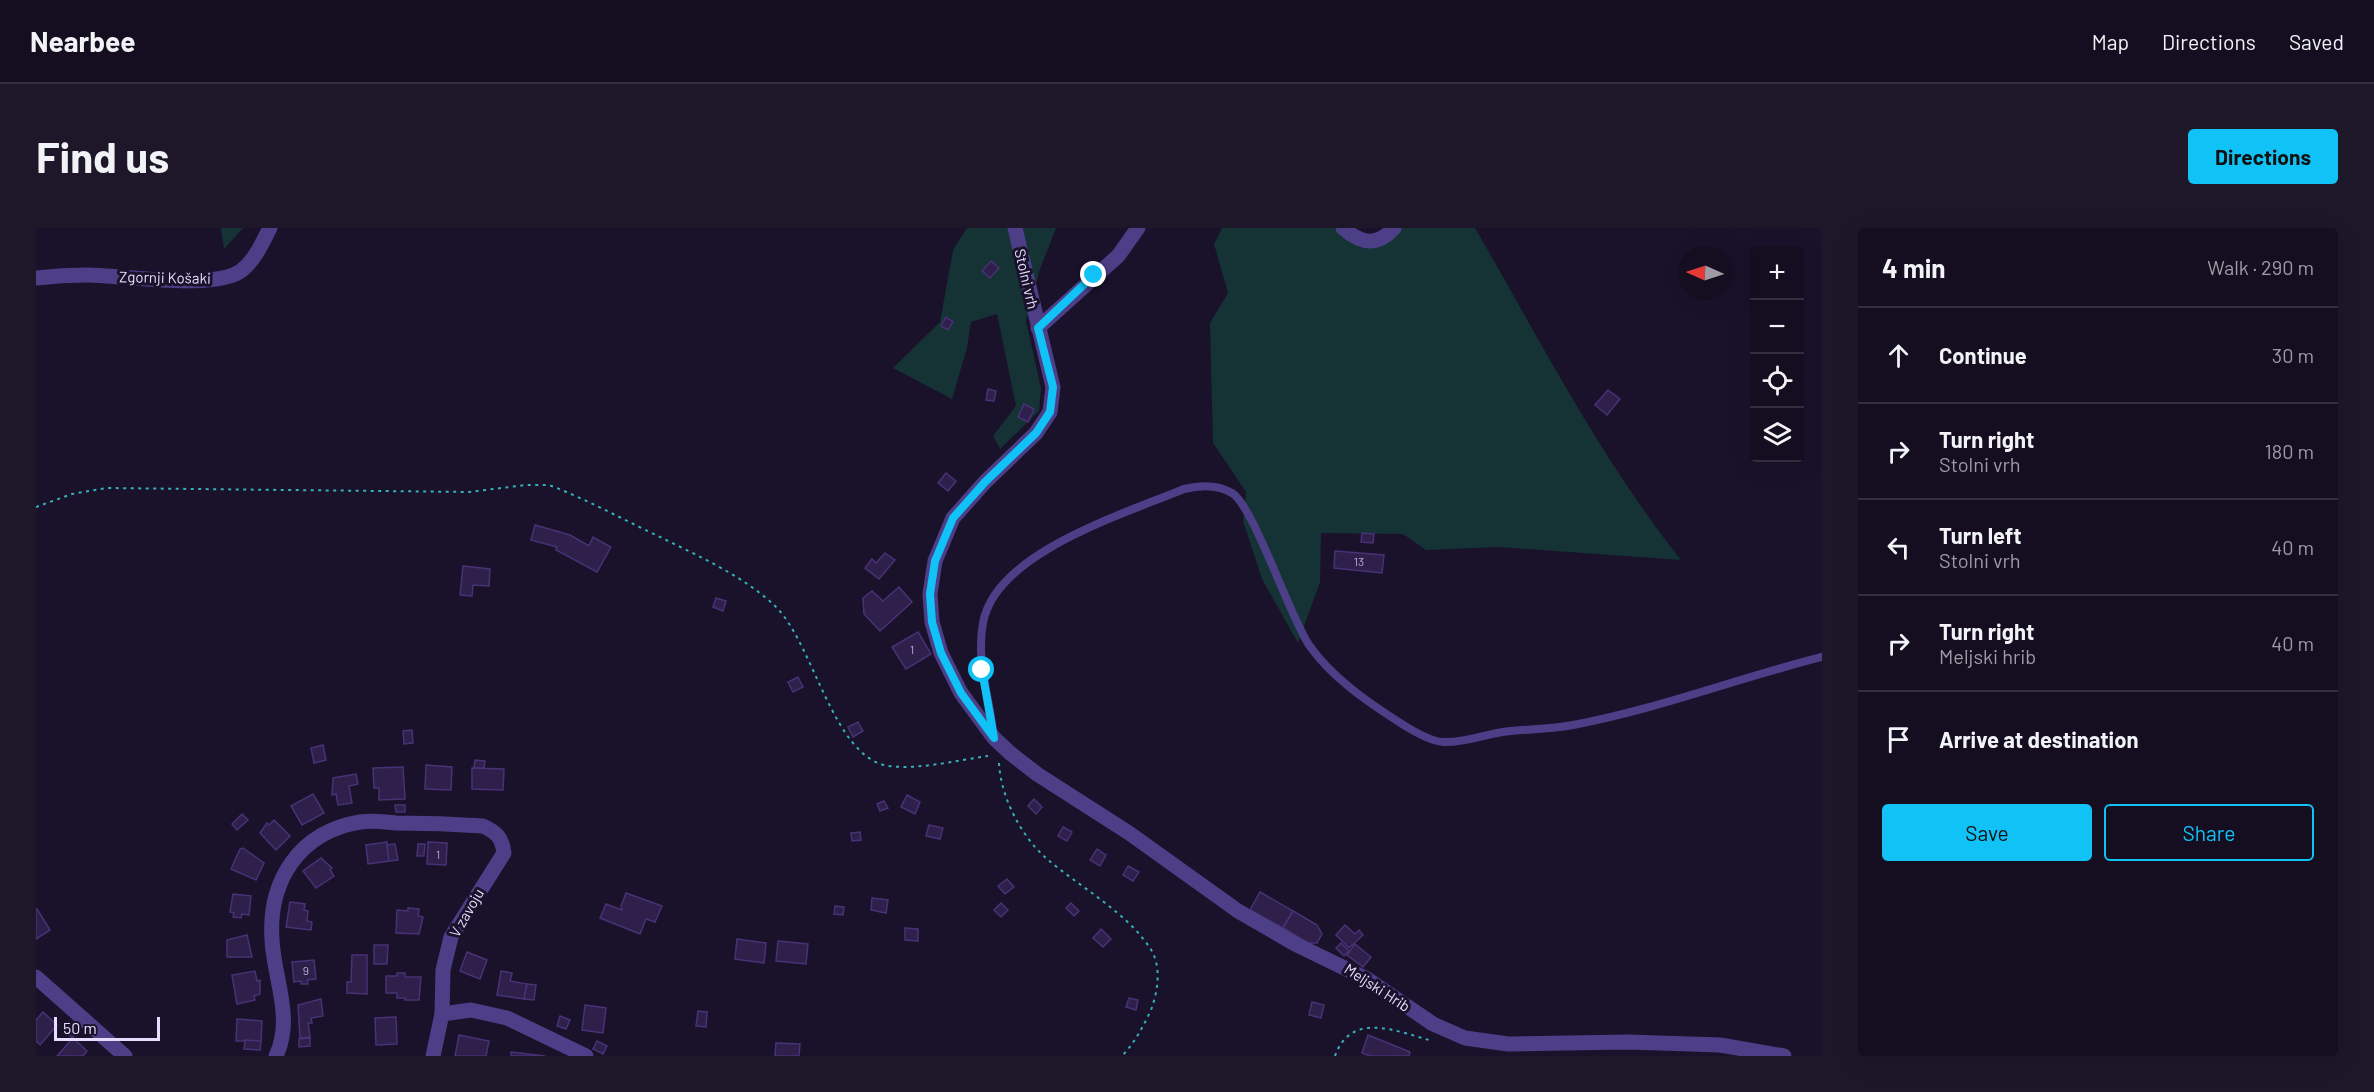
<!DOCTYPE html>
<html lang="en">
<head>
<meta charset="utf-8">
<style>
  :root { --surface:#140e20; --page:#1d1729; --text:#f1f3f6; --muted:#9d9ca5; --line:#332e3e; --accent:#11c2f6 }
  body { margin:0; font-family:Barlow,sans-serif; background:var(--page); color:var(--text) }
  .controls { position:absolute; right:18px; top:18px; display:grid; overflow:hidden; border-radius:6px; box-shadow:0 6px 24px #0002 }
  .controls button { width:54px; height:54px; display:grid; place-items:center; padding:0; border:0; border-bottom:2px solid var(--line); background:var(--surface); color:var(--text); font:30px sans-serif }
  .compass { position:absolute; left:1642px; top:18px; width:54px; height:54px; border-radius:50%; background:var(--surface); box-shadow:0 6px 24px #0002; rotate:273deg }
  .scale { position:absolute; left:18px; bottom:15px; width:106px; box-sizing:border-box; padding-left:6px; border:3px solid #e5defe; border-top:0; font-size:16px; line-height:21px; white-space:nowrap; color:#e5defe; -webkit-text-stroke:4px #1a122b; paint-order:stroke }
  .stop { position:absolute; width:18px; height:18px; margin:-14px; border:4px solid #11c2f6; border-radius:50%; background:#fff }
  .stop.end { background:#11c2f6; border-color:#fff; box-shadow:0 2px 6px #0008 }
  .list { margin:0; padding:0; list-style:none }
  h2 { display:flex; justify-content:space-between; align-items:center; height:78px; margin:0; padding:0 24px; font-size:26px }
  h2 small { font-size:20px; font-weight:400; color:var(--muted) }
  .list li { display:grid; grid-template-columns:39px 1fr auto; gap:18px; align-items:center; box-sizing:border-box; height:96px; padding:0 24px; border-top:2px solid var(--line) }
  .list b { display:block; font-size:22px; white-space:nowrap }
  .list p { margin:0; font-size:20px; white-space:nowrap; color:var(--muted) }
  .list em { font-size:20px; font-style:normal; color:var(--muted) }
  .actions { display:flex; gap:12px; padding:18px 24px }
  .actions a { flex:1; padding:14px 0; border:2px solid var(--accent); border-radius:6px; text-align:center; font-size:21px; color:var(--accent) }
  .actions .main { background:var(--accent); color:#111 }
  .icon { flex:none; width:33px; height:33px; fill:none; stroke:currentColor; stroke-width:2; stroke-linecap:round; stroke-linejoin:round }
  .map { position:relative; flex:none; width:1786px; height:828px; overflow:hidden; border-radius:6px }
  header { display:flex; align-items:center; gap:36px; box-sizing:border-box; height:84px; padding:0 30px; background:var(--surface); border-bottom:2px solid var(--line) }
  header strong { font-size:28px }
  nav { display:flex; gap:33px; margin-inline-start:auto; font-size:21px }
  .intro { display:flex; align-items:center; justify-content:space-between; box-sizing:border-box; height:144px; padding:0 36px }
  h1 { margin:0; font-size:42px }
  .button { padding:15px 27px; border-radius:6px; background:var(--accent); color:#111; font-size:21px; font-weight:700 }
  main { display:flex; gap:36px; padding:0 36px }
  aside { flex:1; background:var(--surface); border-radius:6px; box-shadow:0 6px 24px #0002 }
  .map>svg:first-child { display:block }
  .green { fill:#153235 }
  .building { fill:#2e1f4b; stroke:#483276; stroke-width:1.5 }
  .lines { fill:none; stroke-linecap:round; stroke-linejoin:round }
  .path { stroke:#36b0ba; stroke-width:2; stroke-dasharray:3 4.5; stroke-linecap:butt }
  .lane { stroke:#4c3f88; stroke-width:8 }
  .street { stroke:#4c3f88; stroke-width:15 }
  .route { stroke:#11c2f6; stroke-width:8 }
  .labels { text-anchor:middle; stroke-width:6; stroke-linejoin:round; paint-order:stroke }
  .number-label { font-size:12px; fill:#b7aed1 }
  .street-label { font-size:15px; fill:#e5defe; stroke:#1a122b }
</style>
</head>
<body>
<header>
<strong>Nearbee</strong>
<nav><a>Map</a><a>Directions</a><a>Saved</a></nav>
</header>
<div class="intro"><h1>Find us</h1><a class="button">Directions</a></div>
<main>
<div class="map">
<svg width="1786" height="828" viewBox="0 0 1786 828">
  <rect width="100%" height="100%" fill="#1a122b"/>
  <g class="green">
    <path d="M185 0H207L188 21Z"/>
    <path d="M931 0H1020L1004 41 990 93 1005 160 1003 183 964 221 957 208 980 178 961 86 935 94 931 120 916 171 857 140 904 94 917 22Z"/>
    <path d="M1186 0H1299C1324 23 1341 28 1366 0H1439C1504 112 1564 230 1645 332L1462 319 1390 322 1367 306 1285 305 1284 354 1262 415 1226 351 1207 293 1210 264 1177 215 1174 95 1192 65 1178 16Z"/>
  </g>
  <g class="building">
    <path d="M955 33 963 40 954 50 946 43Z"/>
    <path d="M910 89 917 94 912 102 905 98Z"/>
    <path d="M952 161 960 163 958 173 950 172Z"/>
    <path d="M1572 162 1584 171 1571 187 1559 177Z"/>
    <path d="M988 176 998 181 992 194 982 189Z"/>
    <path d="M910 245 920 253 912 263 902 255Z"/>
    <path d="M499 297 534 307 553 318 557 309 575 319 561 344 520 322 521 319 495 312Z"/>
    <path d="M1326 305 1338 306 1337 315 1325 314Z"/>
    <path d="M1299 323 1348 327 1346 345 1298 340Z"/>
    <path d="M849 325 859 332 843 351 829 340 836 331 840 335Z"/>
    <path d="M427 338 454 341 453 358 437 357 436 368 424 367Z"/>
    <path d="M863 359 876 374 844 403 828 386 827 370 836 363 847 373Z"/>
    <path d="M680 370 690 373 687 383 677 379Z"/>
    <path d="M882 404 895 426 870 441 856 419Z"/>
    <path d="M762 449 767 459 757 464 752 454Z"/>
    <path d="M822 494 827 503 817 509 812 499Z"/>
    <path d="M376 502 377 515 368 516 367 503Z"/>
    <path d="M287 517 290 532 278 535 275 520Z"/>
    <path d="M439 532 449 533 448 540H438Z"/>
    <path d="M390 537 416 539 415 562 389 561Z"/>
    <path d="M367 539 369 571 343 572V560H338L337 540Z"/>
    <path d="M436 540 468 541 467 562 436 561Z"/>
    <path d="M320 546 322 556 313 558 316 575 302 577 300 566 296 567 297 550Z"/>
    <path d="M277 566 288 585 266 597 255 578Z"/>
    <path d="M871 567 884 574 879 586 865 579Z"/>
    <path d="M998 571 1006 579 1000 586 992 578Z"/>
    <path d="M848 573 852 580 844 583 841 576Z"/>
    <path d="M359 577H369V584H360Z"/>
    <path d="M206 586 212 592 201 602 196 596Z"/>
    <path d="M238 592 254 608 240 622 224 605 231 595 233 597Z"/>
    <path d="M893 597 907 600 904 611 890 608Z"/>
    <path d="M1027 599 1036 604 1031 613 1022 608Z"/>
    <path d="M824 604 825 612 816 613 815 605Z"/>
    <path d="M351 614 353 633 332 636 330 617Z"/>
    <path d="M392 614 411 615 410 637 391 636Z"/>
    <path d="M359 616 362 632 353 633 351 617Z"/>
    <path d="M382 616H389L388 628H381Z"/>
    <path d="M207 620 228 635 220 652 195 641 204 621Z"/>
    <path d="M1061 621 1070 627 1064 638 1054 632Z"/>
    <path d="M285 630 296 640 294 642 298 648 280 660 267 643Z"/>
    <path d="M1092 638 1103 644 1097 653 1087 647Z"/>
    <path d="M971 651 978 659 969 666 962 658Z"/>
    <path d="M1224 664 1257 683 1247 700 1214 682Z"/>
    <path d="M590 665 626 678 619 694 610 691 604 706 564 690 570 676 586 682 585 678Z"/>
    <path d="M197 666 215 668 213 687 206 686 205 690 197 689 198 685 194 684Z"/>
    <path d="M836 670 852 672 850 685 835 682Z"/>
    <path d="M254 674 269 676 268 682 272 683 271 693 276 694 275 702 250 699Z"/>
    <path d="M965 675 972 682 965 689 958 682Z"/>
    <path d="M1035 675 1043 683 1038 688 1030 680Z"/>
    <path d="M799 678 808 679 807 687 798 686Z"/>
    <path d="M372 680 383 681 382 688 387 689 383 706 360 705 361 682 372 683Z"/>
    <path d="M1 681 14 702 0 711V682Z"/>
    <path d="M1257 683 1281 697 1286 706 1281 715H1272L1247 700Z"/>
    <path d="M1309 697 1319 706 1323 702 1327 707 1313 720 1300 707Z"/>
    <path d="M869 700 882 701V713L869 712Z"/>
    <path d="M1065 701 1075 711 1067 719 1057 710Z"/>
    <path d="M211 707 216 729H191V712Z"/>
    <path d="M701 711 730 715 728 735 699 731Z"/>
    <path d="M742 713 772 716 770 736 740 733Z"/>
    <path d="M1305 715 1313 723 1308 728 1300 720Z"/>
    <path d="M1319 716 1335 729 1327 739 1311 727Z"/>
    <path d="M338 717H352L351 736H338Z"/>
    <path d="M431 724 451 732 444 751 424 743Z"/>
    <path d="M316 727H331V766L311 765V754H315Z"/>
    <path d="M278 732 280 751 271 752 272 756H265V753L258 754 256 734Z"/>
    <path d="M219 743 221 753 224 752V766L218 768 219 772 201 776 196 747Z"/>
    <path d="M465 743 476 745 474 753 491 756 488 771 461 767Z"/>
    <path d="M361 745H369V749H385L383 772H369V770H361V765H350V748H361Z"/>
    <path d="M491 756 500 757 498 772 488 771Z"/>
    <path d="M1093 770 1102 772 1100 782 1090 779Z"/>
    <path d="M285 771 287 788 275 790 276 795H272L274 809 264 810 262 777Z"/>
    <path d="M1276 774 1288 777 1285 790 1273 787Z"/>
    <path d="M549 777 570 780 567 805 546 802Z"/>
    <path d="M662 783 671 784 670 799 660 798Z"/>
    <path d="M7 784 21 797 4 817 0 813V792Z"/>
    <path d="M524 788 534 792 530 801 521 798Z"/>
    <path d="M360 789 361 816 340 817 339 790Z"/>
    <path d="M201 791 226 793 225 813H200Z"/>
    <path d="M38 796 44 802 36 810 31 805Z"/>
    <path d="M423 807 453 813 450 828H419Z"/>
    <path d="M1332 807 1374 824 1373 828H1334L1326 825Z"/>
    <path d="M37 810 51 823 47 828H21Z"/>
    <path d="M274 810V818L263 819V811Z"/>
    <path d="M209 812 225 813 224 822 208 821Z"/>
    <path d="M561 813 571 818 567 826 557 821Z"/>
    <path d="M740 815 764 816 763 828H739Z"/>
    <path d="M475 824 509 828H475Z"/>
  </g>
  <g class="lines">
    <g class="path">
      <path d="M0 279 36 266 70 260 433 264 490 257H513C550 271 584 290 620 307 660 327 704 346 737 376 778 413 796 530 853 538 884 542 921 532 952 528"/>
      <path d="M963 535C965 570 985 608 1011 631 1044 659 1090 684 1114 720 1126 738 1122 763 1115 782 1107 799 1099 814 1086 828"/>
      <path d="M1299 828C1315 783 1360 803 1393 812"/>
    </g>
    <path class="lane" d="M957 503C953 468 940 431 947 395 959 325 1088 286 1148 261 1164 257 1181 256 1196 265 1217 277 1254 389 1273 417 1296 450 1333 475 1366 496 1377 503 1394 513 1407 514 1431 515 1451 505 1474 503 1495 501 1516 501 1537 497 1622 481 1702 450 1786 429"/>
    <g class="street">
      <path d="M979 0 1017 159 1014 184 1000 205 949 254 917 290 899 333 894 366 896 394 905 425 925 465 958 510 974 525 1001 546 1093 605 1202 683 1259 716 1331 751 1397 796 1429 810 1472 816 1592 814 1684 817 1748 828"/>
      <path d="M1307 0C1325 16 1341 19 1358 0"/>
      <path d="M0 50C17 48 34 47 51 47 85 47 181 63 206 42 219 32 226 15 234 0"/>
      <path d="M1002 100 1082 28 1102 0"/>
      <path d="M0 749 89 828"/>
      <path d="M406 786 435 782 471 790 550 828"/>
      <path d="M240 828C258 790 238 751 236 712 232 653 263 604 324 594 335 592 349 594 360 595 389 595 418 596 447 598 460 604 466 609 468 625L415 709 407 742 406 786 397 828"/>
    </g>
  </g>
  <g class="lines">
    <path class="route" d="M946 442 958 510 925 465 905 425 896 394 894 366 899 333 917 290 949 254 1000 205 1014 184 1017 159 1002 100 1058 47"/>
  </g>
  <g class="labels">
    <g class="number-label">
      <text x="1323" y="338">13</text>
      <text x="876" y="426">1</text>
      <text x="402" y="631">1</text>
      <text x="270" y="747">9</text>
    </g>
    <g class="street-label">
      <text transform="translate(129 50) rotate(1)" y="5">Zgornji Košaki</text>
      <text transform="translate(990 51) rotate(77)" y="5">Stolni vrh</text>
      <text transform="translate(431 685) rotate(-60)" y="5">V zavoju</text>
      <text transform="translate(1341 760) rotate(33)" y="5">Meljski Hrib</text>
    </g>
  </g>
</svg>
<div class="controls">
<button>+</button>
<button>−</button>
<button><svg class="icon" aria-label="locate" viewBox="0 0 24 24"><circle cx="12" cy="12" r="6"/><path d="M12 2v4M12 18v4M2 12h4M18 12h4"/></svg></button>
<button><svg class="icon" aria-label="layers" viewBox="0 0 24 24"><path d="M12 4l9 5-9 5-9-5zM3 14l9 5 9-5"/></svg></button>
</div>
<svg class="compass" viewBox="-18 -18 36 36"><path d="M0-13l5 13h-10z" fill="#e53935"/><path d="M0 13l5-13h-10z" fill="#9d9ca5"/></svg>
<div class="scale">50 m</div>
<div class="stop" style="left:946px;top:442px"></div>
<div class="stop end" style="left:1058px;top:47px"></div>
</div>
<aside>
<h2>4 min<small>Walk · 290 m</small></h2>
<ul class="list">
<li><svg class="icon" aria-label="ahead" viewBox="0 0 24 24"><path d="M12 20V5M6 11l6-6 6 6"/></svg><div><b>Continue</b></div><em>30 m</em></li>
<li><svg class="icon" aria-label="right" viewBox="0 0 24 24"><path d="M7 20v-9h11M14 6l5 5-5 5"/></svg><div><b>Turn right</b><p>Stolni vrh</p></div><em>180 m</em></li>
<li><svg class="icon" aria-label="left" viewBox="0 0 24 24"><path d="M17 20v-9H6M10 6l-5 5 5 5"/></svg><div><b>Turn left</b><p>Stolni vrh</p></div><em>40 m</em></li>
<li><svg class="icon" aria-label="right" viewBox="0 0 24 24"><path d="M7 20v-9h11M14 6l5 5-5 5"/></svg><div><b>Turn right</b><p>Meljski hrib</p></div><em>40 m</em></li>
<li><svg class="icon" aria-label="arrive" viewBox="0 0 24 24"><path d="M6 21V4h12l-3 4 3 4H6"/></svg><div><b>Arrive at destination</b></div></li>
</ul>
<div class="actions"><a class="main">Save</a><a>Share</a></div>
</aside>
</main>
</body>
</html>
